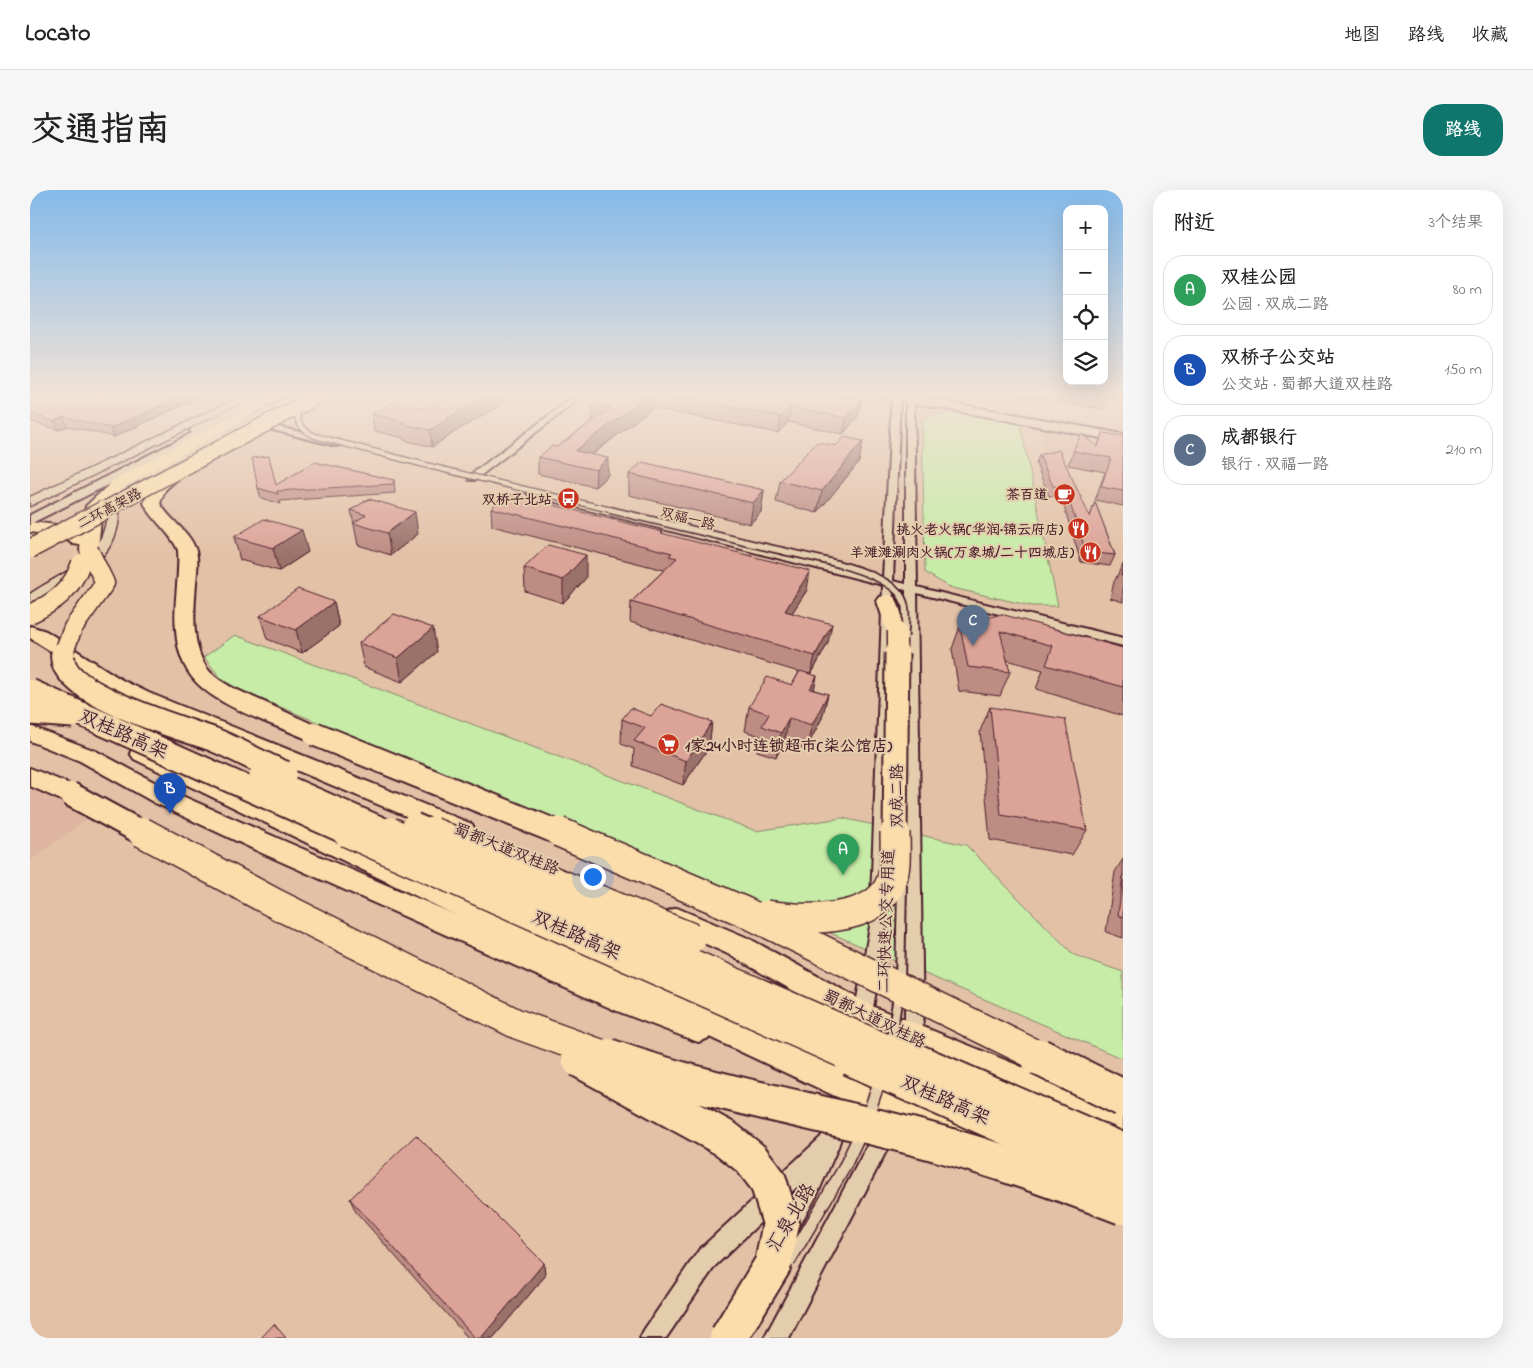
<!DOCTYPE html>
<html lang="zh">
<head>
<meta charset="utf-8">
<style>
  :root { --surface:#fff; --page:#f6f6f6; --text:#222; --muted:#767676; --line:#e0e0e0; --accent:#0f766e }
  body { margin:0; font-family:"Indie Flower","LXGW WenKai TC",sans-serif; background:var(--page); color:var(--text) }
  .controls { position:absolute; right:15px; top:15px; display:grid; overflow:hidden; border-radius:10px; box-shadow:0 5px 20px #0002 }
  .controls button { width:45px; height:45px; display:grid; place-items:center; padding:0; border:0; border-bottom:1px solid var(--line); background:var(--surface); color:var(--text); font:25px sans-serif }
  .you { position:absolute; left:562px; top:686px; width:18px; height:18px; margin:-12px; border:4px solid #fff; border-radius:50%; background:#1a73e8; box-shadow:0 0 0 8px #1a73e833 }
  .badge { display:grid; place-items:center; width:32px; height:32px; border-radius:50%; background:var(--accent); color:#fff; font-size:16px; font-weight:700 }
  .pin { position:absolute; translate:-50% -41px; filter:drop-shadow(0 1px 2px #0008) }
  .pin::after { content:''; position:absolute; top:26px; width:18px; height:15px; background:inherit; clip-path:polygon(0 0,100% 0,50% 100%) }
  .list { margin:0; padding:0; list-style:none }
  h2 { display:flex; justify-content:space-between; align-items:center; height:65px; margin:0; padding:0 20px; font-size:21px }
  h2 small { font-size:16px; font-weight:400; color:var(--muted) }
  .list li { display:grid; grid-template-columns:32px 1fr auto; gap:15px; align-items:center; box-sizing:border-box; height:70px; margin:0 10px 10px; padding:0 10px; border:1px solid var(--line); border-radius:20px }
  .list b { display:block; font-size:19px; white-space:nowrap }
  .list p { margin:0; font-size:16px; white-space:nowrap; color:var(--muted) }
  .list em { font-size:16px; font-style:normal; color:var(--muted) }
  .icon { flex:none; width:28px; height:28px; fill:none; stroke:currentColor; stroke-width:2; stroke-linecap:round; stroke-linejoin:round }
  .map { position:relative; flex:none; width:1093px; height:1148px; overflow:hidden; border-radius:20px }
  header { display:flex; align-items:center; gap:30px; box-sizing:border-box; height:70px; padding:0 25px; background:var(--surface); border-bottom:1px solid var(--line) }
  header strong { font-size:24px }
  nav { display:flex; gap:28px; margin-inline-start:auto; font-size:18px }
  .intro { display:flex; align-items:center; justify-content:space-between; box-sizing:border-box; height:120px; padding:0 30px }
  h1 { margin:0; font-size:35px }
  .button { padding:12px 22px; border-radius:20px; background:var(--accent); color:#fff; font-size:18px; font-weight:700 }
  main { display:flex; gap:30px; padding:0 30px }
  aside { flex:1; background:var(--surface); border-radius:20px; box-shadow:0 5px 20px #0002 }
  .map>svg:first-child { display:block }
  .built { fill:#ddb5a0 }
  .green { fill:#c6eca7; stroke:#888669 }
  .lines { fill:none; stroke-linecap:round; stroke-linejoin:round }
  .minor-casing { stroke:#4a1f2b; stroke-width:4 }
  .tertiary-casing { stroke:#4a1f2b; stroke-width:3 }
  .secondary-casing { stroke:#4a1f2b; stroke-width:4 }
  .primary-casing { stroke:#4a1f2b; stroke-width:4 }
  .trunk-casing { stroke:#4a1f2b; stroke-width:4 }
  .minor { fill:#e4cdad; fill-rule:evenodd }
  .tertiary { fill:#e4cdad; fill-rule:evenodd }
  .secondary { fill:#e4cdad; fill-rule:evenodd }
  .primary { fill:#faddab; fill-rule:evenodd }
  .trunk { fill:#faddab; fill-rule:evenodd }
  .service-bridge-far3-casing { stroke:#4a1f2b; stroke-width:7; stroke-linecap:butt }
  .service-bridge-far2-casing { stroke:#4a1f2b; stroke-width:9; stroke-linecap:butt }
  .service-bridge-far1-casing { stroke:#4a1f2b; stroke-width:12; stroke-linecap:butt }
  .service-bridge-casing { stroke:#4a1f2b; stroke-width:14; stroke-linecap:butt }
  .trunk-bridge-far4-casing { stroke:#4a1f2b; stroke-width:18; stroke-linecap:butt }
  .trunk-bridge-far3-casing { stroke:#4a1f2b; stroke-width:21; stroke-linecap:butt }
  .trunk-bridge-far2-casing { stroke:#4a1f2b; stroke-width:27; stroke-linecap:butt }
  .trunk-bridge-far1-casing { stroke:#4a1f2b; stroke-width:32; stroke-linecap:butt }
  .trunk-bridge-casing { stroke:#4a1f2b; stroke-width:40; stroke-linecap:butt }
  .service-bridge-far3 { stroke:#e4cdad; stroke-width:4.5 }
  .service-bridge-far2 { stroke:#e4cdad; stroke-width:5.5 }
  .service-bridge-far1 { stroke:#e4cdad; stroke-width:8 }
  .service-bridge { stroke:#e4cdad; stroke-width:11 }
  .trunk-bridge-far4 { stroke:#faddab; stroke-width:15 }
  .trunk-bridge-far3 { stroke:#faddab; stroke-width:18 }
  .trunk-bridge-far2 { stroke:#faddab; stroke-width:23 }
  .trunk-bridge-far1 { stroke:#faddab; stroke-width:29 }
  .trunk-bridge { stroke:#faddab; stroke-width:36 }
  .wall { fill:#bd8c83; stroke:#4a1f2b }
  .shaded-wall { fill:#9a726a; stroke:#4a1f2b }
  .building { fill:#dca398; stroke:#4a1f2b }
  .labels { text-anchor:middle; stroke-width:4; stroke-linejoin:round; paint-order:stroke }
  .far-poi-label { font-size:14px; font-weight:bold; fill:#4a1f2b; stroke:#e4cdad; text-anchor:end }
  .far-street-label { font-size:14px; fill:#4a1f2b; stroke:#e4cdad }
  .poi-label { font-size:16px; font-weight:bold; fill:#4a1f2b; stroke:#e4cdad; text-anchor:start }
  .street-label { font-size:16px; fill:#4a1f2b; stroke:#e4cdad }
  .near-street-label { font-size:19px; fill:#4a1f2b; stroke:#e4cdad }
</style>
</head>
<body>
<header>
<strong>Locato</strong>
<nav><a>地图</a><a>路线</a><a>收藏</a></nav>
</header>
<div class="intro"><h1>交通指南</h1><a class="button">路线</a></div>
<main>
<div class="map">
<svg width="1093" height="1148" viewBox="0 0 1093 1148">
  <rect width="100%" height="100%" fill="#e2c1a7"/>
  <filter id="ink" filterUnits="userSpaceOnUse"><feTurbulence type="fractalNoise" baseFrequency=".02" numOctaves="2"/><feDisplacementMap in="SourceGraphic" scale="10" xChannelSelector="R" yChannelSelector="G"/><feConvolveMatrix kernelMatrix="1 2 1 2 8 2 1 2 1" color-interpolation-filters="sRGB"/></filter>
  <g filter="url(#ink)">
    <g class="built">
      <path d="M1010 238 1093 253V275L1015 261Z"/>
      <path d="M0 581 75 615 0 671Z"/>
    </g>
    <g class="green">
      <path d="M922 222 990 234 1028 416H1002L918 397 895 382 892 228Z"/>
      <path d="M205 445 726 641 812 628 936 655 1044 765 1093 782V869L733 714 226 507 193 491 174 467Z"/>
    </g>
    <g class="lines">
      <defs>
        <g id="minor">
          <path d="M546 205H554L445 290H439V286Z"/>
          <path d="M862 205H870L863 391 876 394V205H884L887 397 1093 448V456L887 403 893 852 890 858 884 860 878 858 875 852 876 400 863 397 856 736 841 831 838 837 832 839 826 837 823 831 840 736 853 395 499 305 497 303 502 300 853 388Z"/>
          <path d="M223 231 312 252 313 254 306 256 223 235Z"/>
          <path d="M807 919 814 922 817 929 808 957 787 1005 765 1044 757 1047 749 1044 746 1036 771 993 685 1076 636 1148H610L614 1140 669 1060 791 947 800 922Z"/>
          <path d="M856 931 863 934 866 941 863 948 759 1148H734L849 934Z"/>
        </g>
        <g id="tertiary">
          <path d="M214 205H227L0 316V307Z"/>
          <path d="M255 208 260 211 258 213 109 292 89 317C91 362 61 378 27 399 18 404 10 412 0 414V404C37 379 78 368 77 317L101 288Z"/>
        </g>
        <g id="secondary">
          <path d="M228 205H243L183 237 185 239 183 242 0 334V325L162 243 160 241 162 238Z"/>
          <path d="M852 205H878L1093 244V252L857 208Z"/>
        </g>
        <g id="primary">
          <path d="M0 436 16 441 92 490 119 503 442 634 445 640 442 646 433 649 424 646 105 513 78 498 0 448Z"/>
          <path d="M0 536 66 561 141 601 252 650 607 803 679 830 683 839 679 848 668 852 587 821 234 664 125 613 50 571 0 551Z"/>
          <path d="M647 718 718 748 844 817 1093 918V950L824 835 698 764 638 737 634 729 638 721Z"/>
          <path d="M804 875 881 904 961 939 965 951 961 963 949 967 860 927 793 900 788 890 793 880Z"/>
        </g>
        <g id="trunk">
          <path d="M240 205H257L96 296 72 317 68 360 65 364 59 365 53 364 50 360 51 355 43 354 31 346 0 342V332L36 336 52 344 56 316 84 290Z"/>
          <path d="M262 205H279L244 226H234L232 223Z"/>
          <path d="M150 275 155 277 158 280 135 300 130 313C139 330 158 340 165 358 169 368 167 382 166 393 164 420 160 459 180 482 186 488 194 493 201 497L293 539 296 544 293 549 285 552 277 549C245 535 189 517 166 492 153 478 147 459 146 440 143 413 150 387 148 360 140 342 123 331 114 313 120 297 132 280 150 275Z"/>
          <path d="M857 405 864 407 867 411 877 441 874 445 867 447 860 445 857 441 847 411 850 407Z"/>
          <path d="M112 555 616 789 829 884 833 895 829 906 817 911 805 906 594 807 104 569 100 563 104 557Z"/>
          <path d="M0 578 49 598 52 604 49 610 40 613 31 610 0 596Z"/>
        </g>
      </defs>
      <use href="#minor" class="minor-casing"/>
      <use href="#tertiary" class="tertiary-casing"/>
      <use href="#secondary" class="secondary-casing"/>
      <use href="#primary" class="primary-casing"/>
      <use href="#trunk" class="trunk-casing"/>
      <use href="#minor" class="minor"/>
      <use href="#tertiary" class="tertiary"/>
      <use href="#secondary" class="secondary"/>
      <use href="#primary" class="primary"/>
      <use href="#trunk" class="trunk"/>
      <defs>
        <path id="service-bridge-far3" d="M268 219C265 234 273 240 285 246L399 276 585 321"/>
        <path id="service-bridge-far2" d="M580 320C635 333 689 346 744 359 777 367 841 377 866 400 880 412 875 431 875 447"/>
        <g id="service-bridge-far1">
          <path d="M870 792 872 695"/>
          <path d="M861 853 868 805"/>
        </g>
        <g id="service-bridge">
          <path d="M838 925 850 890"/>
          <path d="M759 1072 814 978 830 944"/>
        </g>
        <path id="trunk-bridge-far4" d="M72 321 290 205"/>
        <g id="trunk-bridge-far3">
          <path d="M0 359 74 320"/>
          <path d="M0 424C25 412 42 400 51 373"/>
          <path d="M33 464 43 438 75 393 59 360"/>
          <path d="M867 464V441"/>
        </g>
        <g id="trunk-bridge-far2">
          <path d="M33 463C25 503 152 538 182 549 207 559 230 573 255 583"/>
          <path d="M0 501 320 644"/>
          <path d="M0 523 43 526"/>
          <path d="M285 544 532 644"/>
          <path d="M231 586 363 644"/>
          <path d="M40 604 114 644"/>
          <path d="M384 635 405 644"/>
          <path d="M865 644 867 463"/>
        </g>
        <g id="trunk-bridge-far1">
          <path d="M112 642 246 714 487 834 581 868"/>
          <path d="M317 642 824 868"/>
          <path d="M360 642 877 868"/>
          <path d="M402 642 662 748"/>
          <path d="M529 642 715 722 1012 868"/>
          <path d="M736 725C771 730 845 735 861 692 867 677 865 658 865 642"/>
        </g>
        <g id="trunk-bridge">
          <path d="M578 867C681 904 790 921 896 950 963 968 1028 991 1093 1016"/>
          <path d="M821 867 1093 988"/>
          <path d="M874 867 1093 962"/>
          <path d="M1009 867 1093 908"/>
          <path d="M550 869 696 949 721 969 738 991 751 1033 743 1074 698 1148"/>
        </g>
      </defs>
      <use href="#service-bridge-far3" class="service-bridge-far3-casing"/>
      <use href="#service-bridge-far2" class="service-bridge-far2-casing"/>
      <use href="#service-bridge-far1" class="service-bridge-far1-casing"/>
      <use href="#service-bridge" class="service-bridge-casing"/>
      <use href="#trunk-bridge-far4" class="trunk-bridge-far4-casing"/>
      <use href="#trunk-bridge-far3" class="trunk-bridge-far3-casing"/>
      <use href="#trunk-bridge-far2" class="trunk-bridge-far2-casing"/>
      <use href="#trunk-bridge-far1" class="trunk-bridge-far1-casing"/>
      <use href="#trunk-bridge" class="trunk-bridge-casing"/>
      <use href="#service-bridge-far3" class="service-bridge-far3"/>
      <use href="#service-bridge-far2" class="service-bridge-far2"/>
      <use href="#service-bridge-far1" class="service-bridge-far1"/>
      <use href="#service-bridge" class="service-bridge"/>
      <use href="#trunk-bridge-far4" class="trunk-bridge-far4"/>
      <use href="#trunk-bridge-far3" class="trunk-bridge-far3"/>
      <use href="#trunk-bridge-far2" class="trunk-bridge-far2"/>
      <use href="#trunk-bridge-far1" class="trunk-bridge-far1"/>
      <use href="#trunk-bridge" class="trunk-bridge"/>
    </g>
    <g class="wall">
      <path d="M0 205H175L84 247 37 236 28 240 0 231Z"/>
      <path d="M574 205H807L832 210 828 226 813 244 758 232 748 243 622 218 562 265 578 285 565 297 508 284V267L527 257 564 230 562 229V214Z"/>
      <path d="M987 205H1087L1086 207 1077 206 1072 219Z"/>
      <path d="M473 210V214L421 244V245L402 257 374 250V248L344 241 342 224 396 219Z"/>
      <path d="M1073 243 1093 246V316L1065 310 1075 282 1038 275 1051 244 1067 257Z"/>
      <path d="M806 256 829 272 787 323 746 312 750 291Z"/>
      <path d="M1009 265 1060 326 1065 312 1085 365 1080 376 1051 372 1031 307 1019 306 1006 274Z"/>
      <path d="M599 284 734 300 731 322 720 334 599 305Z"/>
      <path d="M364 290 365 303 250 311 251 314 231 308 228 298 246 295Z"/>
      <path d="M339 309 388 344 361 365 328 355 321 320Z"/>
      <path d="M461 318 633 342 632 344 777 400 762 423 798 453 781 485 787 486 784 500 798 504 792 528 776 559 754 552 746 567 727 561 730 546 715 541 719 517 762 495 769 482 600 432 601 412 634 380 462 336Z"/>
      <path d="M204 347 278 362 249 381 210 370Z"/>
      <path d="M1093 374V412L1080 408 1084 392Z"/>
      <path d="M494 378 556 388 533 413 495 401Z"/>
      <path d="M304 412 309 436 272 463 237 449 230 426Z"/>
      <path d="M930 436 1093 458V526L1006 499 1013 480 977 470 980 482 970 506 929 501 922 459Z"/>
      <path d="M329 453 407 462 372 492 334 477Z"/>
      <path d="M960 517 1057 640 1042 665 960 650 950 541Z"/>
      <path d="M621 526 682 532 679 557 653 595 603 576 604 559 591 554 592 529Z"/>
      <path d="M1093 669V748L1076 742 1085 682Z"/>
      <path d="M320 1009 514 1073 515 1086 463 1148H438L326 1022Z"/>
    </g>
    <g class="shaded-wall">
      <path d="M155 205H175L84 247 81 238Z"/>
      <path d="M458 205H480L473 210V214L421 244V245L402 257 400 240 417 228Z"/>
      <path d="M619 205H623L622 218 547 276 545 261Z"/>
      <path d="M832 210 828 226 813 244 816 228Z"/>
      <path d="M761 217 758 232 748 243 751 227Z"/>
      <path d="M34 227 37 236 28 240 24 231Z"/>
      <path d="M833 251 829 272 787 323 792 301Z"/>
      <path d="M578 268V285L565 297 566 280Z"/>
      <path d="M734 300 731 322 720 334 723 313Z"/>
      <path d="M385 322 388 344 361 365 357 343Z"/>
      <path d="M272 340 278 362 249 381 243 358Z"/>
      <path d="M556 365V388L533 413V390Z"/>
      <path d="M780 381 777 400 751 440 755 421Z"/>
      <path d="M304 412 309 436 272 463 266 440Z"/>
      <path d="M802 434 798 453 780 486 785 466Z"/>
      <path d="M403 438 407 462 372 492 368 468Z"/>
      <path d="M787 486 781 511 780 499Z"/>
      <path d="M798 504 792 528 776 559 782 535Z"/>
      <path d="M759 528 754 552 746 567 751 543Z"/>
      <path d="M682 532 679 557 653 595 656 571Z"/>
      <path d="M514 1073 515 1086 463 1148H451Z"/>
    </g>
    <g class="building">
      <path d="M0 205H155L81 238 34 227 24 231 0 224Z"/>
      <path d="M421 205H458L417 228 419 229 400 240 372 234 375 232 342 224 364 212 396 219Z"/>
      <path d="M574 205H619L545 261 578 268 566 280 508 267 522 256 527 257 581 218 562 214Z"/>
      <path d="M637 205H807L832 210 816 228 761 217 751 227Z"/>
      <path d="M1073 243 1093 246V301L1071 297 1081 268 1043 261 1051 244 1068 257Z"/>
      <path d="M814 247 833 251 792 301 750 291 787 252 806 256Z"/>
      <path d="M1029 260 1060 327 1065 312 1085 365 1056 362 1035 298 1023 296 1009 265Z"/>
      <path d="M239 266 246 295 285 272 364 290 363 294 247 301 248 304 228 298 222 268Z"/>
      <path d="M612 272 734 300 723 313 599 284Z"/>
      <path d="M478 304 633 342 631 343 780 381 755 421 802 434 785 466 601 412 647 368 639 366 642 363 461 318Z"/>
      <path d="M339 309 385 322 357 343 323 333 336 325 321 320Z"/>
      <path d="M234 329 272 340 243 358 204 347Z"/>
      <path d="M518 355 556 365 533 390 494 378Z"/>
      <path d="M1093 377V386H1091Z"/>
      <path d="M268 399 304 412 266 440 230 426Z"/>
      <path d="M364 424 403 438 368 468 329 453Z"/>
      <path d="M971 424 1093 458V497L1016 475 1023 456 970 441 980 482 938 477 930 436Z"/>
      <path d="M770 481 787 486 780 499 798 504 782 535 759 528 751 543 732 536 739 524 719 517 737 487 762 495Z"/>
      <path d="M631 514 682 532 656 571 604 551 615 538 592 529 601 518 621 526Z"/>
      <path d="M960 517 1035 529 1057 640 971 625Z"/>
      <path d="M1093 685V727L1088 725Z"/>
      <path d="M386 945 514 1073 451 1148H445L320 1009Z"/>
      <path d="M244 1134 256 1148H231Z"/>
    </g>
  </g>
  <linearGradient id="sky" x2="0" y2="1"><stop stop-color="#84baea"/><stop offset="0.56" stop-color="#f2e3d7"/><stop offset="1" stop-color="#f2e3d7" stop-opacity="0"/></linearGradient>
  <rect width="1093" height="366" fill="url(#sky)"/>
  <defs>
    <symbol id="cafe-disc" viewBox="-11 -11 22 22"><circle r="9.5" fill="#c8321e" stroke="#e4cdad"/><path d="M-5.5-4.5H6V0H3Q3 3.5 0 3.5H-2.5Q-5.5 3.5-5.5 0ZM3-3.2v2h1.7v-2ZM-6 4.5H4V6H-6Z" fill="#fff"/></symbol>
    <symbol id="bus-disc" viewBox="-11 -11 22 22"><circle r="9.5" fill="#c8321e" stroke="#e4cdad"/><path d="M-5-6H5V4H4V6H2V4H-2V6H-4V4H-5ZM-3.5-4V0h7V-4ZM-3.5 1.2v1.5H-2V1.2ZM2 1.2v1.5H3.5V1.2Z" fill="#fff"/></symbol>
    <symbol id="restaurant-disc" viewBox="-11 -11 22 22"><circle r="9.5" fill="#c8321e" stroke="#e4cdad"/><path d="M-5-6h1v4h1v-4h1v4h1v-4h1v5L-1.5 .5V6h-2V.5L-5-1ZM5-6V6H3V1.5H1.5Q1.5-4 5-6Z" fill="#fff"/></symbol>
    <symbol id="supermarket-disc" viewBox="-11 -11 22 22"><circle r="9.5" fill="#c8321e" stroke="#e4cdad"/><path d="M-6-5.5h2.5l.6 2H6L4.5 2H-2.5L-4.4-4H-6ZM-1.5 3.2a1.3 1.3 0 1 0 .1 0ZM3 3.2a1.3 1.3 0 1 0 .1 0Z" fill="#fff"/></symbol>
  </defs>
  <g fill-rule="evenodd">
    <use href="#cafe-disc" x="1022" y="292" width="25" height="25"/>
    <use href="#bus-disc" x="526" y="296" width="25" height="25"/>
    <use href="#restaurant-disc" x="1036" y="326" width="25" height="25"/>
    <use href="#restaurant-disc" x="1048" y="350" width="25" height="25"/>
    <use href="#supermarket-disc" x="626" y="542" width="25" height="25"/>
  </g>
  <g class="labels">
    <g class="far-poi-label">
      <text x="1018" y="309">茶百道</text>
      <text x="522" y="314">双桥子北站</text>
      <text x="1033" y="344">挑火老火锅(华润·锦云府店)</text>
      <text x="1044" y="367">羊滩滩涮肉火锅(万象城/二十四城店)</text>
    </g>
    <g class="far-street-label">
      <text transform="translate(79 318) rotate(-28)" y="5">二环高架路</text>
      <text transform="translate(658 328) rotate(14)" y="5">双福一路</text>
    </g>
    <g class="poi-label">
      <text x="655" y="561">1家24小时连锁超市(柒公馆店)</text>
    </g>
    <g class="street-label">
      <text transform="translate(866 606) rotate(-90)" y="6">双成二路</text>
      <text transform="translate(477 658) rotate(22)" y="6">蜀都大道双桂路</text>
      <text transform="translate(855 731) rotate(-88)" y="6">二环快速公交专用道</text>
      <text transform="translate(845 828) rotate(26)" y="6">蜀都大道双桂路</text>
    </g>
    <g class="near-street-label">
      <text transform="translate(94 543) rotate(24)" y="7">双桂路高架</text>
      <text transform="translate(547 744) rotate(24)" y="7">双桂路高架</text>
      <text transform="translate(916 909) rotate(24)" y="7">双桂路高架</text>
      <text transform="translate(760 1027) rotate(-59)" y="7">汇泉北路</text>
    </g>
  </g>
</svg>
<div class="controls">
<button>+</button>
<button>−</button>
<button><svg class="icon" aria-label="locate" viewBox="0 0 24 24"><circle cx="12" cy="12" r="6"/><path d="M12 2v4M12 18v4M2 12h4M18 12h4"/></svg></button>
<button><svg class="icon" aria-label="layers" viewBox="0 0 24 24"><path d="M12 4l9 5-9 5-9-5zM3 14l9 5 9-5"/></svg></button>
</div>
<div class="you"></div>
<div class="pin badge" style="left:813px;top:685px;background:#2e9e5b">A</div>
<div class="pin badge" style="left:140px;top:624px;background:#1a4fb4">B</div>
<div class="pin badge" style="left:943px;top:456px;background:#5c6f8a">C</div>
</div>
<aside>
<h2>附近<small>3个结果</small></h2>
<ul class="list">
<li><span class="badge" style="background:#2e9e5b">A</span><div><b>双桂公园</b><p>公园 · 双成二路</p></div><em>80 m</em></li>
<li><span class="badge" style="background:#1a4fb4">B</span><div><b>双桥子公交站</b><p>公交站 · 蜀都大道双桂路</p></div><em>150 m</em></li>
<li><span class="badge" style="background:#5c6f8a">C</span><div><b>成都银行</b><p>银行 · 双福一路</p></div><em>210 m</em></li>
</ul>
</aside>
</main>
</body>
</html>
